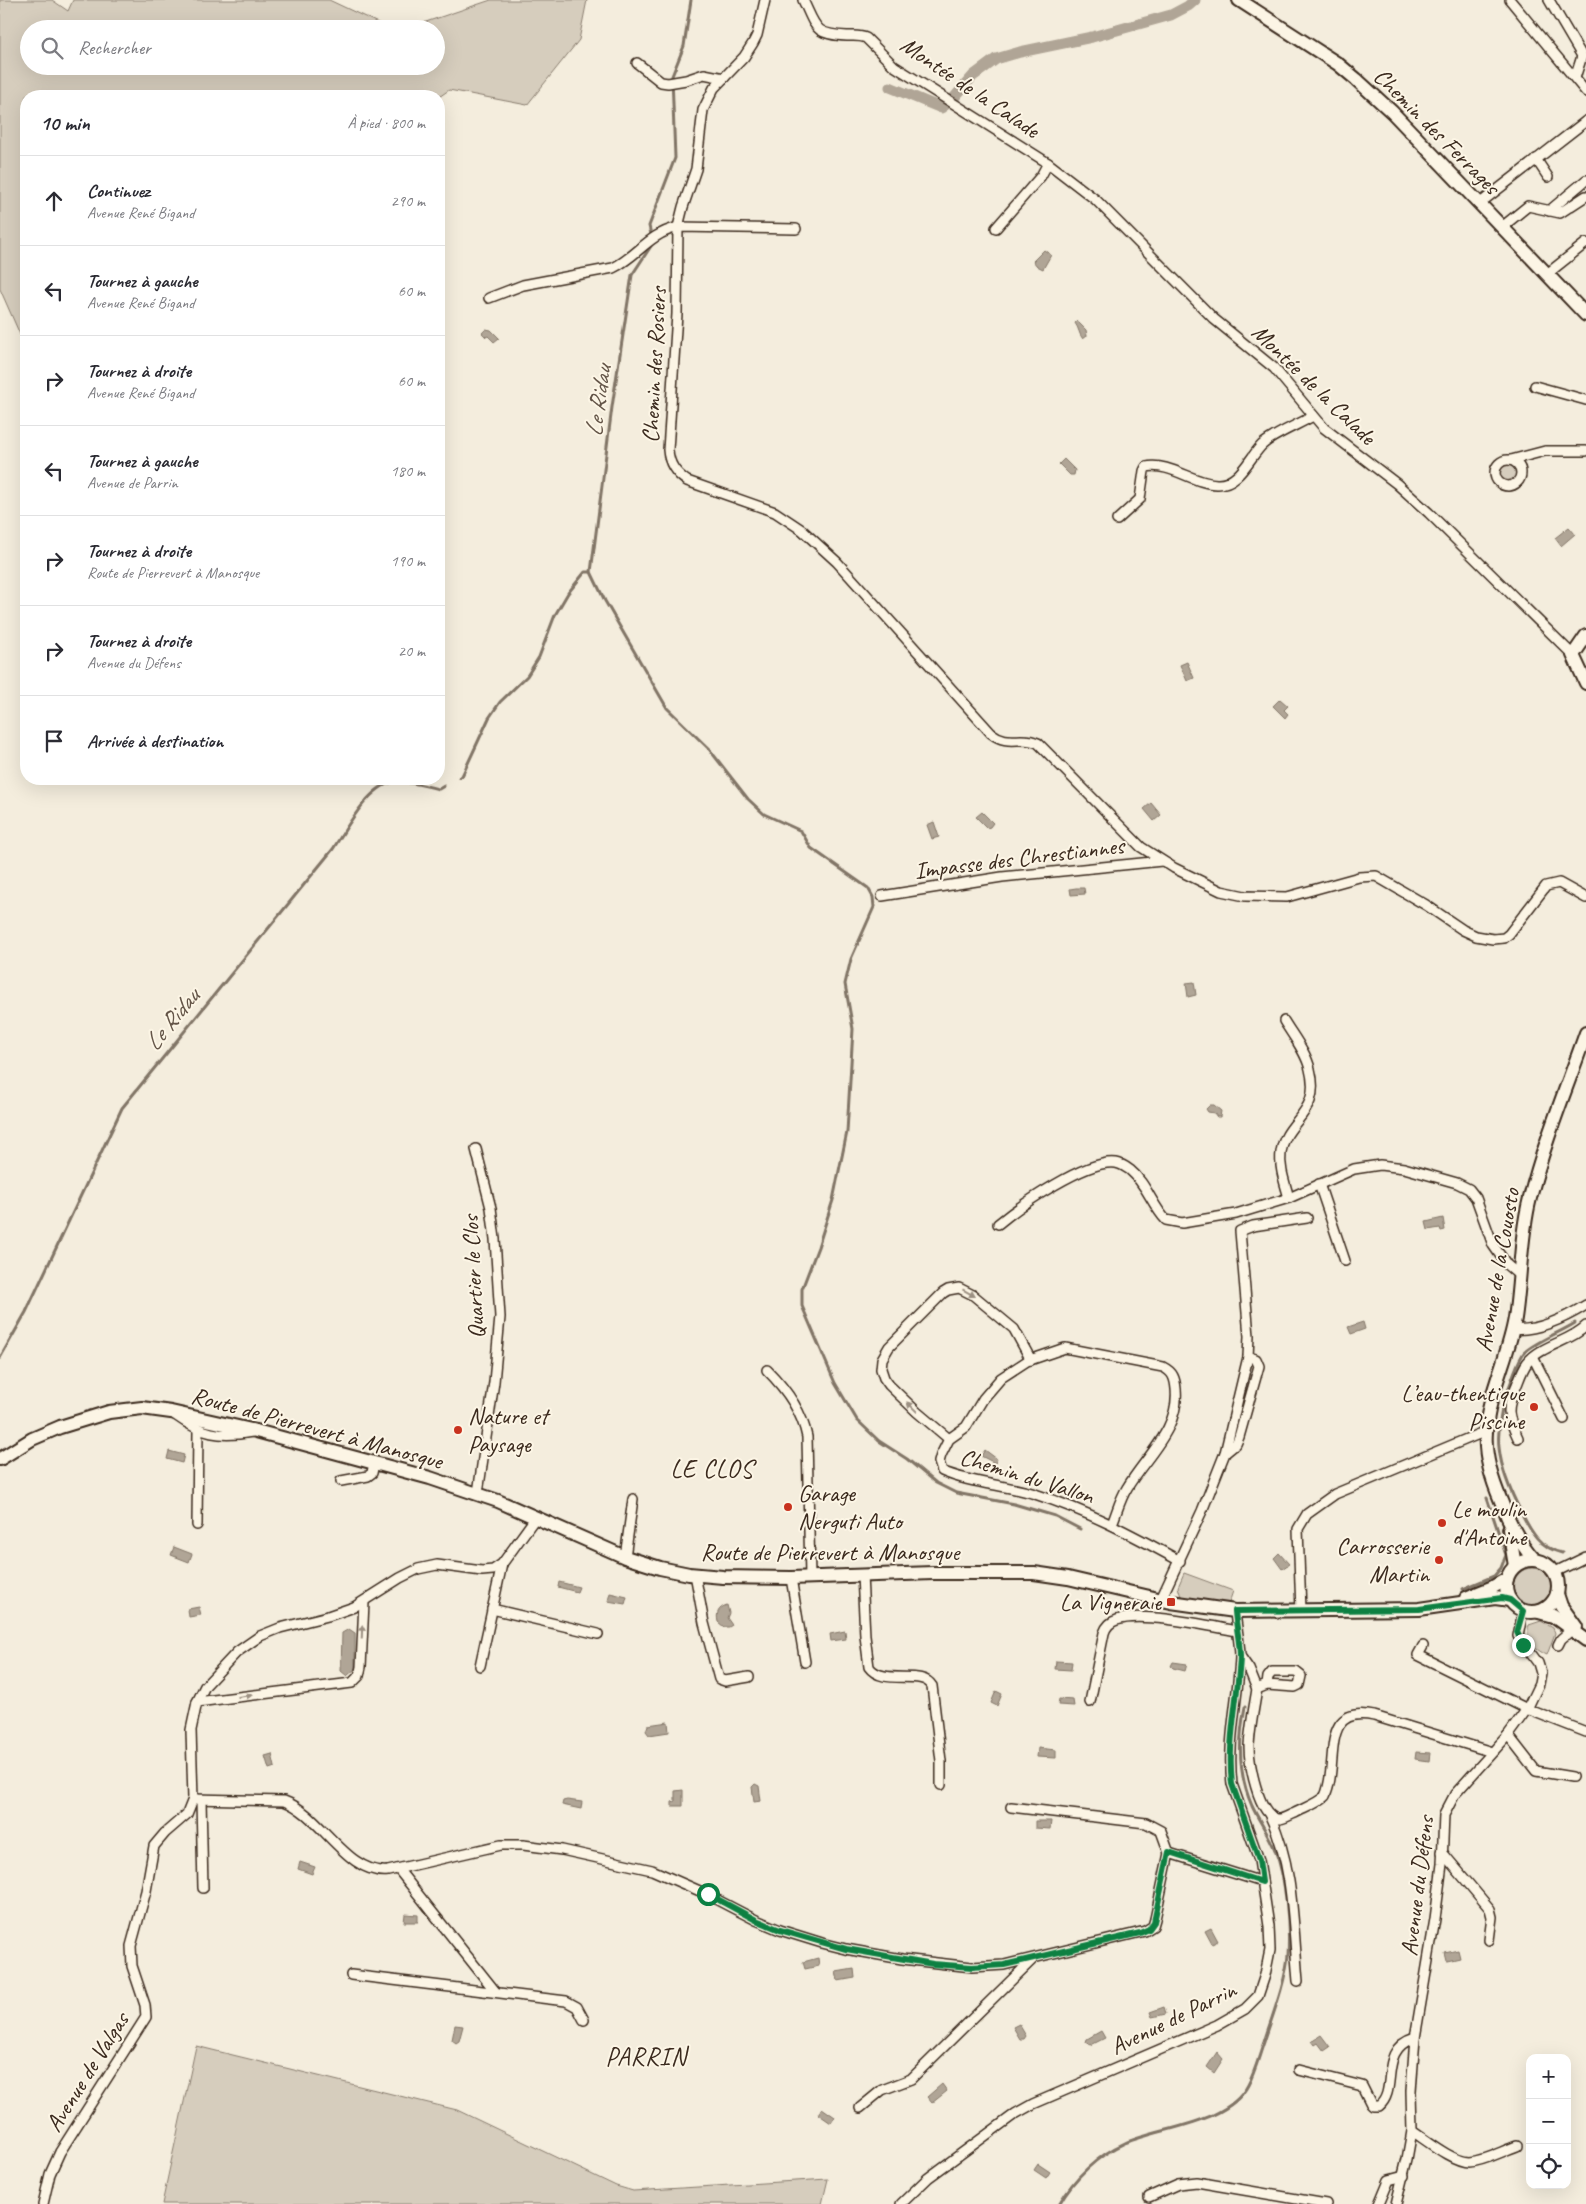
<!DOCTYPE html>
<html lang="fr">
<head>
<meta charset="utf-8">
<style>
  :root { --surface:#fff; --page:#f2f2f3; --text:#2b2b33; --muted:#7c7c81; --line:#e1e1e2 }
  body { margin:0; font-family:Caveat,sans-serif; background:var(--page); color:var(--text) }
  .controls { position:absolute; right:15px; bottom:15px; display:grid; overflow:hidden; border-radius:10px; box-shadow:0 5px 20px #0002 }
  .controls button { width:45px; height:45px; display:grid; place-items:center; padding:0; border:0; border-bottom:1px solid var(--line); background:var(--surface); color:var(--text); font:25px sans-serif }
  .stop { position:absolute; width:15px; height:15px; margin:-11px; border:4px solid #0b8043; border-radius:50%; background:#fff }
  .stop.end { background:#0b8043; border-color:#fff; box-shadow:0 1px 5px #0008 }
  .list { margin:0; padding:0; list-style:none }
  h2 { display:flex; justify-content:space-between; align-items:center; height:65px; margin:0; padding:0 20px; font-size:21px }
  h2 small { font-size:16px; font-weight:400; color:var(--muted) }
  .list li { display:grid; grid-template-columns:32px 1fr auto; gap:15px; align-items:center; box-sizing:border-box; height:90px; padding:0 20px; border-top:1px solid var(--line) }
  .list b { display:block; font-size:19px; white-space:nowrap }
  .list p { margin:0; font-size:16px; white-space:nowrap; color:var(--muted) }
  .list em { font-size:16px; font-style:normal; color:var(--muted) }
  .icon { flex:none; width:28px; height:28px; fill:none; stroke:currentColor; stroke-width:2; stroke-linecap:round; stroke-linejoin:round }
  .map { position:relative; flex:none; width:1586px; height:2204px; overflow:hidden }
  .search { position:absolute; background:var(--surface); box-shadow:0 5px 20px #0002; left:20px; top:20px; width:425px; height:55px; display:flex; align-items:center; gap:12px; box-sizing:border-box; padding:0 18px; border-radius:28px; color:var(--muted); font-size:19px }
  .panel { position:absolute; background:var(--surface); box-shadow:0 5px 20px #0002; left:20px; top:90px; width:425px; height:695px; border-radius:20px }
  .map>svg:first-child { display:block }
  .green { fill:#d6cdbd; stroke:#887c6e; fill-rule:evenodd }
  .water { fill:#b0a596; stroke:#817466 }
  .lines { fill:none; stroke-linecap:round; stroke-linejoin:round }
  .stream { stroke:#817466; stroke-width:3 }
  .canal { stroke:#b0a596; stroke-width:11 }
  .street-casing { stroke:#3b2a1e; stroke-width:12 }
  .secondary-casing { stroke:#3b2a1e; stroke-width:16 }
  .street { stroke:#fcf5e5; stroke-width:9 }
  .secondary { stroke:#fcf5e5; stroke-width:12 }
  .oneway { fill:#9c9082 }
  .route { stroke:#0b8043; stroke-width:6 }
  .poi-dot { fill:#c8321e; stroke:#fcf5e5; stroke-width:2 }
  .labels { text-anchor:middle; stroke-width:4; stroke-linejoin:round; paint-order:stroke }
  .street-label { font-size:24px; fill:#3b2a1e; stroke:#fcf5e5 }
  .poi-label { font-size:24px; fill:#3b2a1e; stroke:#fcf5e5; text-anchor:end }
  .water-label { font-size:25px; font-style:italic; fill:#645548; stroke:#fcf5e5 }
  .neighbourhood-label { font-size:25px; letter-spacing:1px; fill:#3b2a1e; stroke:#fcf5e5 }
</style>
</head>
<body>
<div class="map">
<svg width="1586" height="2204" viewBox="0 0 1586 2204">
  <rect width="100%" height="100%" fill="#f4eddd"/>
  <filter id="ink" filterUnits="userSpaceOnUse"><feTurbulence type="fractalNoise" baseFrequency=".02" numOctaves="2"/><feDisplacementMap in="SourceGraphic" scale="10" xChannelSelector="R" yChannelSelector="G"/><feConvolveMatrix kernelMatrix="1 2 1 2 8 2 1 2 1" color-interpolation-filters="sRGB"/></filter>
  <g filter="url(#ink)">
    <g class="green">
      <path d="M0 0H52L68 11 73 0H329L380 24 408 28 491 0H587L579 40 527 105 449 90 439 97 26 96V336L22 339 0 289ZM29 29H436V66H29Z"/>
      <circle cx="1508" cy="473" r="9"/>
      <circle cx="1532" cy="1587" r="19"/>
      <path d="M1184 1573 1233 1591 1228 1606 1182 1600 1178 1587Z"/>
      <path d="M1541 1621 1553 1628 1555 1633 1547 1655C1534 1649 1524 1640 1529 1625Z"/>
      <path d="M196 2046 457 2110 616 2186 633 2191 828 2179 822 2204H162Z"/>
    </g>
    <g class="water">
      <path d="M1044 250 1051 255 1043 269 1037 266 1033 261Z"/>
      <path d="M1077 321 1086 330 1087 336 1083 339C1079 335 1079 328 1075 323Z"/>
      <path d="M486 329 491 330 499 338 494 342 488 336 486 337 482 333Z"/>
      <path d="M1064 459 1075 470 1074 475H1070L1059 464Z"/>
      <path d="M1569 527 1575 534 1561 546 1555 538Z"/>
      <path d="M1187 662 1194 678 1187 681 1180 665Z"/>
      <path d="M1280 699 1288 706 1284 710 1288 714 1285 718 1273 706Z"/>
      <path d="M1151 803 1161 815 1154 821 1144 809Z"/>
      <path d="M982 812 993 823 990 827 987 828 976 817Z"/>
      <path d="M934 822 939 837 932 839 927 825Z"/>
      <path d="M1076 888H1084L1085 894 1071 895 1070 889Z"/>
      <path d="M1194 982 1196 995 1188 997 1186 983Z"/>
      <path d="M1210 1105H1214L1221 1111 1220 1117H1217L1214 1113 1208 1112 1206 1109Z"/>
      <path d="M1443 1218 1445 1230 1441 1231 1440 1228 1428 1230 1426 1222Z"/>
      <path d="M1363 1322 1365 1329 1351 1334 1348 1327Z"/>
      <path d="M985 1450 997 1459 995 1463 981 1456Z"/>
      <path d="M169 1451 184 1455 182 1463 167 1459Z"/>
      <path d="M174 1547 192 1554 189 1562 171 1555Z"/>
      <path d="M1279 1553 1289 1564 1282 1569 1274 1558Z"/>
      <path d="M559 1582 579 1587 577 1592 558 1587Z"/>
      <path d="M610 1593 627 1597 625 1604 608 1601Z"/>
      <path d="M727 1605 729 1613 727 1618 732 1625 729 1627H724L718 1622C716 1613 718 1608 727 1605Z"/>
      <path d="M199 1607 201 1615 189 1617 188 1609Z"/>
      <path d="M349 1629 355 1633V1669L347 1676 341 1671 342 1633Z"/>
      <path d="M845 1631 846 1639 831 1641 830 1634Z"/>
      <path d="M1056 1661 1072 1662 1071 1670 1055 1669Z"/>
      <path d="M1173 1662 1187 1664 1185 1671 1173 1668 1171 1666Z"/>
      <path d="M996 1691 1002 1694 997 1706 991 1703Z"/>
      <path d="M1059 1699 1073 1700 1074 1706 1058 1705Z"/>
      <path d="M668 1722 669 1732 649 1735 646 1731 648 1725Z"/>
      <path d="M1038 1748 1056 1750V1758L1037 1757Z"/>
      <path d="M1416 1752 1430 1753 1429 1761 1415 1759Z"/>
      <path d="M272 1754 275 1767 269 1769 265 1756Z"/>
      <path d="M755 1784 759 1786 761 1801 754 1802 752 1787Z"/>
      <path d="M683 1790V1806H672V1802L675 1801V1791Z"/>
      <path d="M567 1800 582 1802 581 1809 562 1805 563 1801Z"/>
      <path d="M1035 1821H1051L1050 1829 1035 1828Z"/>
      <path d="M300 1862 315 1867 312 1874 298 1869Z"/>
      <path d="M405 1914 418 1915V1922H404Z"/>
      <path d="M1211 1928 1218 1941 1212 1944 1205 1931Z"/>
      <path d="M1458 1950 1460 1958 1447 1961 1445 1953Z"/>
      <path d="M818 1958 819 1966 805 1969 803 1962Z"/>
      <path d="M854 1969 855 1978 838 1981 836 1972Z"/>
      <path d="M1164 2007 1166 2014 1152 2017 1150 2012Z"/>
      <path d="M1019 2024 1026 2036 1024 2039H1020L1013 2027Z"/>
      <path d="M455 2025 463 2026 459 2041 456 2043 452 2040Z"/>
      <path d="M1101 2031 1105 2038 1091 2045 1086 2042 1087 2039Z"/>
      <path d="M1321 2035 1330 2047 1324 2051 1318 2043 1315 2045 1312 2041Z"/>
      <path d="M1217 2052 1223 2059 1214 2073 1207 2067Z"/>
      <path d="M942 2084 947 2091 932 2103 927 2097Z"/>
      <path d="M822 2108 835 2117 831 2123 818 2114Z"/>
      <path d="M1038 2164 1050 2172 1046 2178 1034 2170Z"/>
    </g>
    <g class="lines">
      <g class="stream">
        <path d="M691 0 684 46 672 76 675 158 649 226 653 243 632 275 612 407 591 572 605 601 667 708 709 749 748 799 764 814 801 831 811 848 868 888 873 897 874 907 851 959 845 984 853 1029 847 1132 833 1200 818 1247 802 1289V1306L835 1383 857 1420 879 1441 907 1459 936 1483 956 1493 1014 1504 1055 1516 1080 1529"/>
        <path d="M460 777 462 776 489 718 500 702 527 676 539 657 555 615 568 593 585 572H591"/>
        <path d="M0 1358 26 1312 122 1108 333 849C346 829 368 787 393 782 408 780 425 786 439 789L444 786"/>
        <path d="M1562 1553C1540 1548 1531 1532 1521 1512 1497 1466 1490 1432 1511 1382 1514 1373 1518 1362 1523 1354 1529 1345 1563 1331 1575 1323"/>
        <path d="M1463 1589 1494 1576 1501 1568 1506 1555 1487 1498"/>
        <path d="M1059 2204C1074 2178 1098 2155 1125 2143 1162 2127 1228 2124 1248 2085 1255 2072 1259 2056 1264 2042 1272 2017 1286 1981 1288 1955 1290 1926 1286 1877 1275 1850 1269 1835 1259 1821 1252 1806 1238 1774 1238 1740 1245 1707"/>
      </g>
      <path class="canal" d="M890 87 941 108 953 99 973 76 996 59 1020 52 1092 37 1171 15 1188 6 1195 0"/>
      <defs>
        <g id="street">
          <path d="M765 0 757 35 753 43 744 57 714 88 703 110 696 169 683 207 678 227 677 314 668 450C669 464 675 473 687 481L775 512 802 530 837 562 991 733C1009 747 1020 735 1038 743L1141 847 1174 868 1221 891 1245 896 1287 897 1359 877 1376 876 1426 905 1463 930 1476 936 1493 939 1504 938 1509 934 1546 886 1559 883 1586 898"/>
          <path d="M803 0C816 27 814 35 847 36 853 36 860 35 866 38L894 66 1048 163 1096 200 1214 319 1274 368 1324 428 1397 484 1429 513 1573 655"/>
          <path d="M1510 0 1586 92"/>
          <path d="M1549 0 1582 56 1575 78"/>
          <path d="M637 63 661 82 668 83 686 80 704 74 724 78"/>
          <path d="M1536 159 1548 177"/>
          <path d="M1479 204 1586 121"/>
          <path d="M1549 211 1586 180"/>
          <path d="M1502 227 1528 206 1560 213 1586 196"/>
          <path d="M996 228 1041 176 1048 163"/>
          <path d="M1547 274 1586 243"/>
          <path d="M489 298 523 285 613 268C639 255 647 235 678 227L796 229"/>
          <path d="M1535 386 1586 400"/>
          <circle cx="1508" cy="473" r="13"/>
          <path d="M1511 460 1545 451H1586"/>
          <path d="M1117 520 1140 499 1144 471 1146 467C1170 462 1194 484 1217 484 1239 485 1249 458 1262 445 1272 435 1300 424 1313 416"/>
          <path d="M882 896 1002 877 1162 861"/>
          <path d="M1284 1021C1293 1036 1306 1052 1310 1069 1322 1115 1286 1118 1281 1152 1279 1168 1285 1183 1289 1198"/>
          <path d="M476 1149 491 1208 495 1239 500 1317 494 1382 478 1493"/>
          <path d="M1319 1184 1345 1261"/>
          <path d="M998 1224C1021 1205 1087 1159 1116 1163 1121 1164 1126 1167 1130 1170 1146 1183 1152 1205 1166 1220L1182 1223 1236 1214 1289 1198 1354 1169 1380 1165 1404 1168 1457 1183 1469 1189 1476 1198 1493 1245 1507 1265 1520 1276"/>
          <path d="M1512 1329C1537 1332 1565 1318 1586 1305"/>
          <path d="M1533 1357 1564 1419"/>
          <path d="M767 1370C785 1388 802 1411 807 1437L810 1577"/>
          <path d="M175 1415C201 1434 220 1438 252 1432"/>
          <path d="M1518 1438C1508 1417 1505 1410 1516 1387 1519 1380 1522 1370 1527 1363 1541 1345 1570 1342 1586 1326"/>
          <path d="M949 1439 917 1412 889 1385 884 1378 881 1369 882 1359 889 1347 943 1293 948 1290 959 1288 973 1295 1014 1329 1031 1360"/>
          <path d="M1225 1453 1236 1444 1239 1437 1259 1366 1256 1359 1248 1357"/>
          <path d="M341 1481 368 1476 372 1473 374 1463"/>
          <path d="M1112 1524C1117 1512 1120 1499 1127 1488 1146 1456 1180 1429 1176 1389 1175 1378 1173 1372 1163 1367L1065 1348 1027 1361 1001 1378 983 1399 966 1427 949 1439 941 1455 939 1462 942 1471C968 1483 1006 1485 1035 1494 1088 1511 1131 1534 1180 1561"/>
          <path d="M197 1525 198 1430"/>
          <path d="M625 1557 633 1499"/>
          <path d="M1555 1572 1586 1557"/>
          <path d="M695 1574 704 1623 719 1679 725 1681 749 1677"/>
          <path d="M862 1575 865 1636 869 1667C883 1687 922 1668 932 1686L941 1761V1785"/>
          <path d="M791 1578 805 1662"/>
          <path d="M1161 1599 1202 1511 1225 1453 1248 1357 1249 1336 1240 1231 1253 1226 1307 1218"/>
          <path d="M492 1609 598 1634"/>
          <path d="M1301 1611 1298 1529 1307 1514 1335 1494 1486 1431"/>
          <path d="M1558 1645 1561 1639 1575 1627"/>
          <path d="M1423 1646 1418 1655 1527 1709 1586 1732"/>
          <path d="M1240 1656 1249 1669 1257 1689"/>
          <path d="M480 1666 502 1564"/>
          <path d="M1267 1685 1268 1677 1272 1672H1296L1301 1676 1299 1685 1295 1687 1267 1685 1257 1689C1254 1708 1250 1727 1249 1746 1249 1763 1258 1814 1277 1819 1283 1820 1289 1815 1295 1813 1304 1808 1317 1804 1325 1796 1340 1765 1318 1704 1374 1716L1492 1752"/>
          <path d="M197 1702 352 1683 359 1676 361 1667 364 1602"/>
          <path d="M1090 1702 1104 1633C1106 1627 1110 1622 1117 1620 1141 1611 1209 1626 1237 1631"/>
          <path d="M1508 1735 1536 1771 1572 1777"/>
          <path d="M193 1799 284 1801C321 1814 347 1875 388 1871L501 1845H523L562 1850 652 1870 702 1892 756 1920 780 1930 822 1943 846 1949 902 1959 972 1967 1004 1965 1145 1931 1153 1926 1155 1919 1169 1853 1262 1882"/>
          <path d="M201 1800 203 1888"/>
          <path d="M1011 1807 1146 1823 1161 1831 1169 1853"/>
          <path d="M1270 1816C1294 1867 1293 1925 1298 1981"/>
          <path d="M1442 1852 1490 1909 1492 1917 1489 1940"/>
          <path d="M398 1869 495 1991"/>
          <path d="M351 1975 566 2001 577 2007 584 2020"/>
          <path d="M1299 2070 1362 2086 1371 2104 1373 2106H1379C1399 2090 1377 2049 1415 2038"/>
          <path d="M860 2108 882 2090 911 2079 1033 1959"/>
          <path d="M1412 2131C1426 2140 1453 2162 1469 2162 1485 2161 1502 2151 1517 2146"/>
          <path d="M1149 2197 1178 2184 1197 2182 1326 2204"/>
          <path d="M43 2204 50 2174 60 2152 146 2017 145 2005 132 1966 131 1946 146 1891 154 1846 165 1833 187 1814 193 1799 191 1730 197 1702 205 1686 237 1652 260 1636 280 1628 328 1616 354 1607 400 1578 418 1569 437 1565 482 1571 493 1570 502 1564 536 1517"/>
          <path d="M901 2204 928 2178 1015 2114 1033 2104 1217 2025 1245 2009 1258 1996 1265 1975 1270 1950 1269 1926 1259 1860 1232 1784C1227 1741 1238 1700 1240 1657 1240 1642 1236 1626 1235 1611"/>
          <path d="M1379 2204 1389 2180 1404 2176"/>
          <path d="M1396 2204 1407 2159 1412 2131 1411 2091 1415 2038 1435 1919 1442 1864 1444 1815 1455 1794 1508 1735 1527 1709 1539 1684 1541 1673 1538 1663 1518 1636 1523 1611"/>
        </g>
        <g id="secondary">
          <path d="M1239 0 1338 64 1356 79 1392 112 1586 315"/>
          <path d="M1586 636 1573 655 1586 683"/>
          <path d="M0 1459 32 1439 60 1427 109 1412 142 1408 171 1412 256 1431 430 1478 498 1501 625 1557 660 1568 689 1574 723 1577 791 1578 933 1573H1034L1068 1578 1171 1602 1235 1611 1419 1609 1495 1598 1510 1600"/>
          <path d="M1509 1529 1515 1566"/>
          <circle cx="1532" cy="1586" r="26"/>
          <path d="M1535 1560C1519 1544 1509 1522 1501 1501 1492 1480 1484 1455 1486 1432 1488 1393 1509 1356 1515 1318 1521 1278 1520 1237 1530 1198 1544 1142 1567 1087 1586 1033"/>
          <path d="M1557 1594 1561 1606 1576 1627"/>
          <path d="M1466 1598 1493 1587 1507 1579"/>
          <path d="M1539 1612 1553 1616 1586 1640"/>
        </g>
      </defs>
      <use href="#street" class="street-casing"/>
      <use href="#secondary" class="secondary-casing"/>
      <use href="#street" class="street"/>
      <use href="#secondary" class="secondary"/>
    </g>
    <defs><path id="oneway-solid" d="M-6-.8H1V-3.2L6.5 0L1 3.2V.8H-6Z" transform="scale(1.25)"/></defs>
    <g class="oneway">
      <use href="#oneway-solid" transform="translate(969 1293) rotate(29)"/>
      <use href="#oneway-solid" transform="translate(912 1407) rotate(-136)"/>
      <use href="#oneway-solid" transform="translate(362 1632) rotate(-88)"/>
      <use href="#oneway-solid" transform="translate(245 1696) rotate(-7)"/>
    </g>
  </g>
  <g class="lines" filter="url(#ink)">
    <path class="route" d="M708 1894 756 1920 780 1930 846 1949 933 1964 972 1967 1004 1965 1140 1933 1149 1929 1154 1922 1169 1852 1262 1882 1259 1860 1232 1784C1227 1741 1238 1700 1240 1657 1240 1642 1236 1626 1235 1611L1419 1609 1502 1598 1510 1600 1523 1611 1517 1632 1523 1645"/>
  </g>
  <g class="poi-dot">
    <circle cx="1534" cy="1407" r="5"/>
    <circle cx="458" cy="1430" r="5"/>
    <circle cx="788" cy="1507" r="5"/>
    <circle cx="1442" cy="1523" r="5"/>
    <circle cx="1439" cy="1560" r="5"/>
    <rect x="1166" y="1597" width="10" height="10" rx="2.5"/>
  </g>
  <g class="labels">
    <g class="street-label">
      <text transform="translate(970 87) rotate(34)" y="8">Montée de la Calade</text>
      <text transform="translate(1437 131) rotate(45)" y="8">Chemin des Ferrages</text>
      <text transform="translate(654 365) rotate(-87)" y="8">Chemin des Rosiers</text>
      <text transform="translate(1314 384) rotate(44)" y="8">Montée de la Calade</text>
      <text transform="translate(1019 858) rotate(-7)" y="8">Impasse des Chrestiannes</text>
      <text transform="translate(1497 1270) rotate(-80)" y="8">Avenue de la Couosto</text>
      <text transform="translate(473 1277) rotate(-93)" y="8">Quartier le Clos</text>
      <text transform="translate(317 1428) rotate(15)" y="8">Route de Pierrevert à Manosque</text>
      <text transform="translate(1027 1476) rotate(17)" y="8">Chemin du Vallon</text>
      <text x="830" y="1560">Route de Pierrevert à Manosque</text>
      <text transform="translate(1417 1886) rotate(-83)" y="8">Avenue du Défens</text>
      <text transform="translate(1173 2018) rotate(-26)" y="8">Avenue de Parrin</text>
      <text transform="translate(87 2072) rotate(-58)" y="8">Avenue de Valgas</text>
    </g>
    <g class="poi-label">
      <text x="1524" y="1401">L’eau-thentique<tspan x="1524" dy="28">Piscine</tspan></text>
      <text x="468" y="1424" text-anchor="start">Nature et<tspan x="468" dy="28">Paysage</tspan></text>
      <text x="798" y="1501" text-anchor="start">Garage<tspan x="798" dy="28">Nerguti Auto</tspan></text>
      <text x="1452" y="1517" text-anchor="start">Le moulin<tspan x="1452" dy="28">d'Antoine</tspan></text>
      <text x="1429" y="1554">Carrosserie<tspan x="1429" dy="28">Martin</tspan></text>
      <text x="1161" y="1610">La Vigneraie</text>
    </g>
    <g class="water-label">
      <text transform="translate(597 401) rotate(-82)" y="9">Le Ridau</text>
      <text transform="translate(171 1019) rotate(-51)" y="9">Le Ridau</text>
    </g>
    <g class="neighbourhood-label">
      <text x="712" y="1477">LE CLOS</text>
      <text x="646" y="2065">PARRIN</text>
    </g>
  </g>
</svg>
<div class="controls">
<button>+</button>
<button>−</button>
<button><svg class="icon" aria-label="locate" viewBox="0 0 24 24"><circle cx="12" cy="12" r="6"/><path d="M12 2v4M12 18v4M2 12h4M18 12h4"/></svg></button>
</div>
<div class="stop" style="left:708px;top:1894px"></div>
<div class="stop end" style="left:1523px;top:1645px"></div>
<div class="search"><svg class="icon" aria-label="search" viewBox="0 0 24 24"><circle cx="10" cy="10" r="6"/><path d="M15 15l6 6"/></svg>Rechercher</div>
<section class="panel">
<h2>10 min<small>À pied · 800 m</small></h2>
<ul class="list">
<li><svg class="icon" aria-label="ahead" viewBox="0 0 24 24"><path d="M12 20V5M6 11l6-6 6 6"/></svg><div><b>Continuez</b><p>Avenue René Bigand</p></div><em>290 m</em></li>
<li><svg class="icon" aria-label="left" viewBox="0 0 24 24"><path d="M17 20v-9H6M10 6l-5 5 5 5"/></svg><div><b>Tournez à gauche</b><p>Avenue René Bigand</p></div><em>60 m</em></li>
<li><svg class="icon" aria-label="right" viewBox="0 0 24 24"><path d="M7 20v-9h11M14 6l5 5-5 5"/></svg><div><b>Tournez à droite</b><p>Avenue René Bigand</p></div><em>60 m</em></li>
<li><svg class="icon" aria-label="left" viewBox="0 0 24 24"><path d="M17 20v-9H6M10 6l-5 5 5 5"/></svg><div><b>Tournez à gauche</b><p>Avenue de Parrin</p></div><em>180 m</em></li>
<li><svg class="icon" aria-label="right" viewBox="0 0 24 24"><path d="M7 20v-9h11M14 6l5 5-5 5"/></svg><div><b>Tournez à droite</b><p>Route de Pierrevert à Manosque</p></div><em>190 m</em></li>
<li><svg class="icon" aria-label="right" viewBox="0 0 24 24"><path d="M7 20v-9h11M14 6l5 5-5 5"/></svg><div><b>Tournez à droite</b><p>Avenue du Défens</p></div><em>20 m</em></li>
<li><svg class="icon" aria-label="arrive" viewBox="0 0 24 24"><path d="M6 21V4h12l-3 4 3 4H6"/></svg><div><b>Arrivée à destination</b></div></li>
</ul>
</section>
</div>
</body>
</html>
